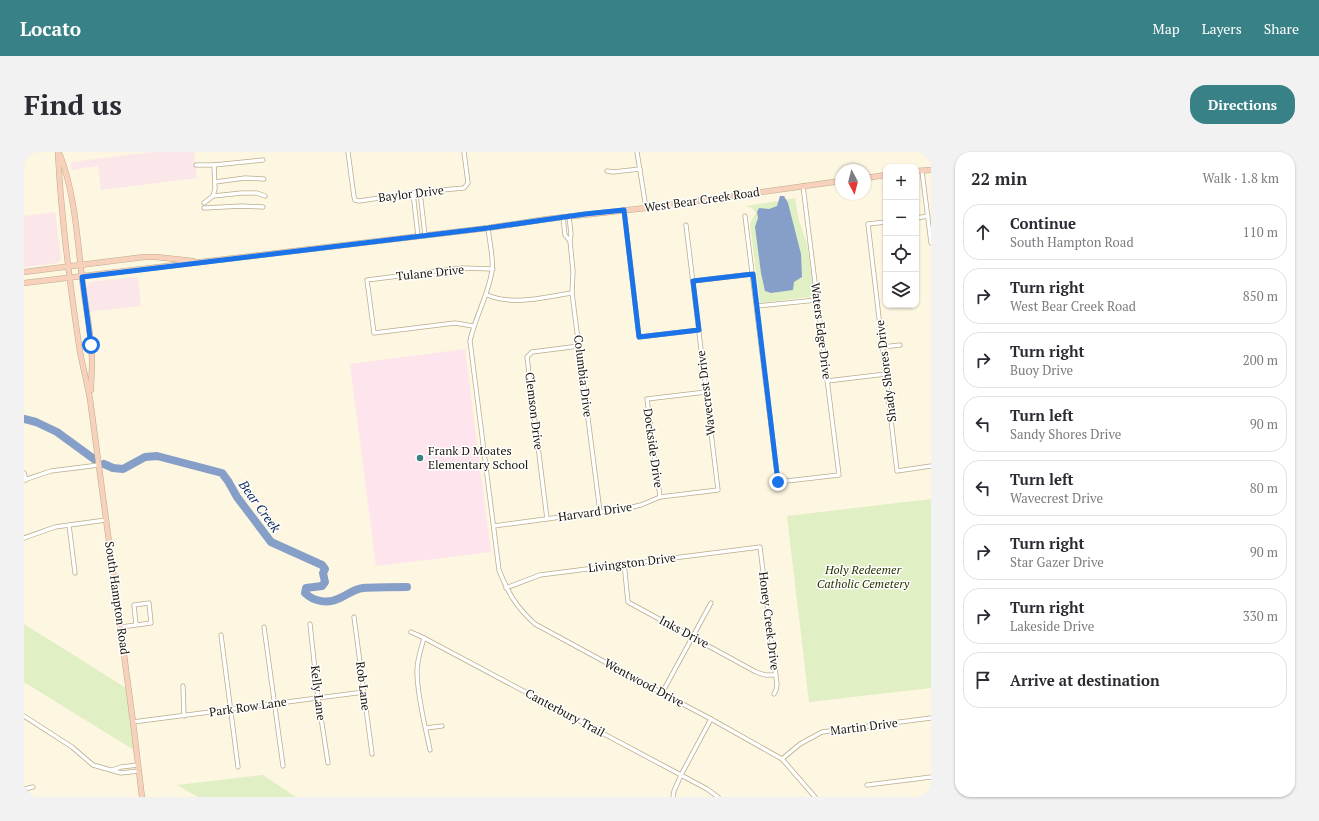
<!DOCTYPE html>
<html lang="en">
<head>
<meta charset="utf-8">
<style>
  :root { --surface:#fff; --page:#f2f2f3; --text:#2b2b33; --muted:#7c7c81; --line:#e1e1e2; --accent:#388186 }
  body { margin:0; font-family:"PT Serif",serif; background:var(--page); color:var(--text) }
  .controls { position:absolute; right:12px; top:12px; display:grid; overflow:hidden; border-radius:8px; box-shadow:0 1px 3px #0004 }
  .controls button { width:36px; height:36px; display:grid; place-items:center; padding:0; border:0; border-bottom:1px solid var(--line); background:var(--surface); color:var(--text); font:20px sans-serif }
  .compass { position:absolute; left:811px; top:12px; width:36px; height:36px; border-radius:50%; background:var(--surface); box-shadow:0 1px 3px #0004; rotate:173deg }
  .stop { position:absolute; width:12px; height:12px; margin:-9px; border:3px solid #1a73e8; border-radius:50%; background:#fff }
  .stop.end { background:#1a73e8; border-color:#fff; box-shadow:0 1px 4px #0008 }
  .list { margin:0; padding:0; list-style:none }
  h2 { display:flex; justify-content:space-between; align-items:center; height:52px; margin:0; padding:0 16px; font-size:17px }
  h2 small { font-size:13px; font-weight:400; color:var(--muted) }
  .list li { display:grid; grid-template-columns:26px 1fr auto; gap:12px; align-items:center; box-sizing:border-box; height:56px; margin:0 8px 8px; padding:0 8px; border:1px solid var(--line); border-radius:16px }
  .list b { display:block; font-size:15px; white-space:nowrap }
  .list p { margin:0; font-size:13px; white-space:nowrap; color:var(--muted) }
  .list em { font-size:13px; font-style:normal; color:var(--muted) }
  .icon { flex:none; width:22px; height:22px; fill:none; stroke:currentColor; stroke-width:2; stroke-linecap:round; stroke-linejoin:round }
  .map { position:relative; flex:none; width:907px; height:645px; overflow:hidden; border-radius:16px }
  header { display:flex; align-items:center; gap:24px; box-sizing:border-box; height:56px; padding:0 20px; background:var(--accent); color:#fff }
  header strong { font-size:19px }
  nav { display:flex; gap:22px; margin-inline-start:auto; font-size:14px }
  .intro { display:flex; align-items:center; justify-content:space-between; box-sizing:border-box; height:96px; padding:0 24px }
  h1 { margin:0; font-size:28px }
  .button { padding:10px 18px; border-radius:16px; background:var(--accent); color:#fff; font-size:14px; font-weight:700 }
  main { display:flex; gap:24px; padding:0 24px }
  aside { flex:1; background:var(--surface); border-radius:16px; box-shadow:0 1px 3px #0004 }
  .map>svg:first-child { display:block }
  .commercial { fill:#fbe6e9 }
  .education { fill:#fee4ec }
  .green { fill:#e0efc4 }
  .water { fill:#869fc8 }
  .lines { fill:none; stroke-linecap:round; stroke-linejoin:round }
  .river { stroke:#869fc8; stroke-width:8 }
  .minor-casing { stroke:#b9ad8c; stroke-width:5 }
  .secondary-casing { stroke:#b9ad8c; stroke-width:6 }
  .minor { stroke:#fff; stroke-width:3.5 }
  .secondary { stroke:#f8d1bc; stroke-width:5 }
  .route { stroke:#1a73e8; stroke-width:5 }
  .poi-dot { fill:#388186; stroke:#fff; stroke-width:1.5 }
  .labels { text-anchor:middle; stroke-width:3; stroke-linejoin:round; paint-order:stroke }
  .street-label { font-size:12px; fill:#1c170a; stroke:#fff }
  .poi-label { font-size:12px; fill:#1c170a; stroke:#fff; text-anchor:start }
  .park-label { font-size:12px; font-style:italic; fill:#283500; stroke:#fff }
  .water-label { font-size:13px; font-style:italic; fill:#102d60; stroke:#fff }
</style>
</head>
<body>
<header>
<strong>Locato</strong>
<nav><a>Map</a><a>Layers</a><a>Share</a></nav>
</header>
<div class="intro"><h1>Find us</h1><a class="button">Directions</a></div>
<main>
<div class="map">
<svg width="907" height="645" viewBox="0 0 907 645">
  <rect width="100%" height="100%" fill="#fdf6e0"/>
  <g class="commercial">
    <path d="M128 0H170L173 26 77 38 74 14 48 18 47 10Z"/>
    <path d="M31 60 37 107 34 111 0 115V64Z"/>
    <path d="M114 125 117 154 62 160 59 139 66 130Z"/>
  </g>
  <path class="education" d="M441 197 467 400 352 414 326 212Z"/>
  <g class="green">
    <path d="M771 46 775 69 783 92 790 141 785 145 736 151 726 71 732 61 728 56 722 54Z"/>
    <path d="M907 347V536L785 550 763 364Z"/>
    <path d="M0 472 102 536 110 598 0 530Z"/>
    <path d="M239 623 272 645H174L153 633Z"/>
  </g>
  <path class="water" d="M756 44H760L764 51 777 102 778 125 770 130 769 138 747 141 741 139 737 121 731 75 734 66 733 60 735 56 745 57 753 54Z"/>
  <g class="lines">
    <g class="river">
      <path d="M0 267 12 270 33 280 70 307"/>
      <path d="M80 312 89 316 99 317 121 305 133 304 198 321 204 329 213 345 247 390 298 413 301 417 299 421 301 430 298 434 282 436 281 441C290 450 304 452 316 446 323 443 330 437 339 436 353 435 368 435 383 435"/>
    </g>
    <defs>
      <g id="minor">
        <path d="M324 0 330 45 331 48 335 49 396 40 440 36 444 31 440 0"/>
        <path d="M613 0 622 56"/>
        <path d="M172 13H190L239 8"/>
        <path d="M583 19 589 20 616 17"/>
        <path d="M898 19 907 91"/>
        <path d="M191 30 221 26 240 27"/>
        <path d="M396 40 401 83"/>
        <path d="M389 41 394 84"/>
        <path d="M189 44 191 37 190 13"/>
        <path d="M180 51 189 44 218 41H233L241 44"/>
        <path d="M180 56 218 54 239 55"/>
        <path d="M600 58 615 185 675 178"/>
        <path d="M545 64 547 82 546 89 549 119 548 141 576 360"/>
        <path d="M721 64 754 330 815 323 779 34"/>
        <path d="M539 65 541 83 546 89"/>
        <path d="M892 66 904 64"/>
        <path d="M862 70 844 72 873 319 907 314"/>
        <path d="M464 76C465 87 470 108 468 119 464 144 451 165 446 189L475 418C484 441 493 456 511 472L638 541 687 567 758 607 791 645"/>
        <path d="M669 129 729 122"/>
        <path d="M463 143C490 154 520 145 548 141"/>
        <path d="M733 154 793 148"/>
        <path d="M449 174 431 171 350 181 343 128 438 116 469 117"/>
        <path d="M859 195 876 193"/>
        <path d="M803 229 862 222"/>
        <path d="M0 321 2 328"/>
        <path d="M0 328 27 319 75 313"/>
        <path d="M636 345 623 247 682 240"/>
        <path d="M523 367 503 205 508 200 555 194"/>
        <path d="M45 373 51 421"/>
        <path d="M470 374 604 356 617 353 636 345 694 338 662 73"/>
        <path d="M0 386 31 375 82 368"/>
        <path d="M600 411 604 450 732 520 741 523H752"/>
        <path d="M482 436 516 423 736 395 753 533 752 538 750 542"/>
        <path d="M330 465 348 602"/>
        <path d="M286 472 294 546 304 611"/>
        <path d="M97 475 127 471 125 451 110 453 112 473"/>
        <path d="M240 475 259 614"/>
        <path d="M387 480 400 486 657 623 683 637 694 645"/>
        <path d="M197 483 214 615"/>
        <path d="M400 486C397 497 393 508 393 519 393 544 401 573 406 598"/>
        <path d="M159 534 160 564"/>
        <path d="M638 541 687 451"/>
        <path d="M0 564 48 595 69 613 97 621 115 619"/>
        <path d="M109 570 340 540"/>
        <path d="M402 576 418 574"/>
        <path d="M758 607 776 592 798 580 907 566"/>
        <path d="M88 618 97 615 114 613"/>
        <path d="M843 633 907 625"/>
        <path d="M0 637 9 635"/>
        <path d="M649 645 650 639 657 623 687 567"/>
      </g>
      <g id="secondary">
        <path d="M34 0C37 67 46 134 56 200 59 215 63 231 66 247L109 570 118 645"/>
        <path d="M36 3C51 42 53 85 58 126 61 154 68 182 68 211 68 220 67 229 67 238"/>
        <path d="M892 19 907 18"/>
        <path d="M841 26 862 23"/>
        <path d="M0 120 120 105H132L169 109"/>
        <path d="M0 131 464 76 523 67 622 56 817 29"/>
      </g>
    </defs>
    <use href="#minor" class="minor-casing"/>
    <use href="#secondary" class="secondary-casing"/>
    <use href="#minor" class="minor"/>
    <use href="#secondary" class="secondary"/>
  </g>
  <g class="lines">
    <path class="route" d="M67 193 58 125 464 76 561 62 600 58 615 185 675 178 669 129 729 122 754 330"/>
  </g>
  <circle class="poi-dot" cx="396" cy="306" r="4"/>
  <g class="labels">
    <g class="street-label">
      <text transform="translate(387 42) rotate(-7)" y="4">Baylor Drive</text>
      <text transform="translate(678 48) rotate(-8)" y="4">West Bear Creek Road</text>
      <text transform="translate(406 121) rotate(-6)" y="4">Tulane Drive</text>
      <text transform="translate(797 179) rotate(83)" y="4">Waters Edge Drive</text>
      <text transform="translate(862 219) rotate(-97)" y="4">Shady Shores Drive</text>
      <text transform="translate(559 224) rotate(83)" y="4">Columbia Drive</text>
      <text transform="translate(682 241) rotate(-97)" y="4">Wavecrest Drive</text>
      <text transform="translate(510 259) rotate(83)" y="4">Clemson Drive</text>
      <text transform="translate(629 296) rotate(82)" y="4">Dockside Drive</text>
      <text transform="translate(571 360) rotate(-8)" y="4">Harvard Drive</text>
      <text transform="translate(608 411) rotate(-7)" y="4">Livingston Drive</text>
      <text transform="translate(93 446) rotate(82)" y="4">South Hampton Road</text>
      <text transform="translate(745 469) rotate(83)" y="4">Honey Creek Drive</text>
      <text transform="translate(660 480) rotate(28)" y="4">Inks Drive</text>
      <text transform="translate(620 531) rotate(28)" y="4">Wentwood Drive</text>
      <text transform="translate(339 534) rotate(83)" y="4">Rob Lane</text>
      <text transform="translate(294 541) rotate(83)" y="4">Kelly Lane</text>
      <text transform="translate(224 555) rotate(-8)" y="4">Park Row Lane</text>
      <text transform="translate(541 561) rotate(28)" y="4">Canterbury Trail</text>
      <text transform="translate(840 575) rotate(-7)" y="4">Martin Drive</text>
    </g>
    <g class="poi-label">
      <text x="404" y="303">Frank D Moates<tspan x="404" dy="14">Elementary School</tspan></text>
    </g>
    <g class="park-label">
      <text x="839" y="422">Holy Redeemer<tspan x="839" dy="14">Catholic Cemetery</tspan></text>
    </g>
    <g class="water-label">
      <text transform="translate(236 354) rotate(54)" y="5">Bear Creek</text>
    </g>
  </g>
</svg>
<div class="controls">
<button>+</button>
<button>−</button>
<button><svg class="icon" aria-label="locate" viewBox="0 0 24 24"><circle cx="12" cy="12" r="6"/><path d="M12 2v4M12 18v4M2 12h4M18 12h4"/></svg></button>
<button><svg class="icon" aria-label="layers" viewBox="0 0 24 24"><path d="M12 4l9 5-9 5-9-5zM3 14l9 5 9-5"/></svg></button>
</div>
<svg class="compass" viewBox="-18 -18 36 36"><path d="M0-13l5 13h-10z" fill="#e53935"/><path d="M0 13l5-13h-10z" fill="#7c7c81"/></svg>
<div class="stop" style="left:67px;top:193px"></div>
<div class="stop end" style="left:754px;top:330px"></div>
</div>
<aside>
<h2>22 min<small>Walk · 1.8 km</small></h2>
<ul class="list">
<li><svg class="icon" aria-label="ahead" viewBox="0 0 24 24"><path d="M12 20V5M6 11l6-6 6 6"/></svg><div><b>Continue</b><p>South Hampton Road</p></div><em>110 m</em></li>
<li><svg class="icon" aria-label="right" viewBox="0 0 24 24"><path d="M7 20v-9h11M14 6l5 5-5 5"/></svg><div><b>Turn right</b><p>West Bear Creek Road</p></div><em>850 m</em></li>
<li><svg class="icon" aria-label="right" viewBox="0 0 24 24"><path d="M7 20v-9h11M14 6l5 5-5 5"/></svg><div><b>Turn right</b><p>Buoy Drive</p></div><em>200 m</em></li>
<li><svg class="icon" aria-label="left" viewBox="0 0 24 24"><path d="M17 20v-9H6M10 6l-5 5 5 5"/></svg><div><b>Turn left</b><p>Sandy Shores Drive</p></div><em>90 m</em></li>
<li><svg class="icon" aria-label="left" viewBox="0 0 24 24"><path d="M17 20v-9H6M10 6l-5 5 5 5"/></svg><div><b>Turn left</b><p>Wavecrest Drive</p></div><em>80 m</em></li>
<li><svg class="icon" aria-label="right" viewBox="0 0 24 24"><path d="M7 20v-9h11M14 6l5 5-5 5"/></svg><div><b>Turn right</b><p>Star Gazer Drive</p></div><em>90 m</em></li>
<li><svg class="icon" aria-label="right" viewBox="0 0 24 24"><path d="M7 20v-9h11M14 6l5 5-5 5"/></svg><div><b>Turn right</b><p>Lakeside Drive</p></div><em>330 m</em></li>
<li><svg class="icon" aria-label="arrive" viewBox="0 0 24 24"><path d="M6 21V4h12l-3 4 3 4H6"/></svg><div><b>Arrive at destination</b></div></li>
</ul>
</aside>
</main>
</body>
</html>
